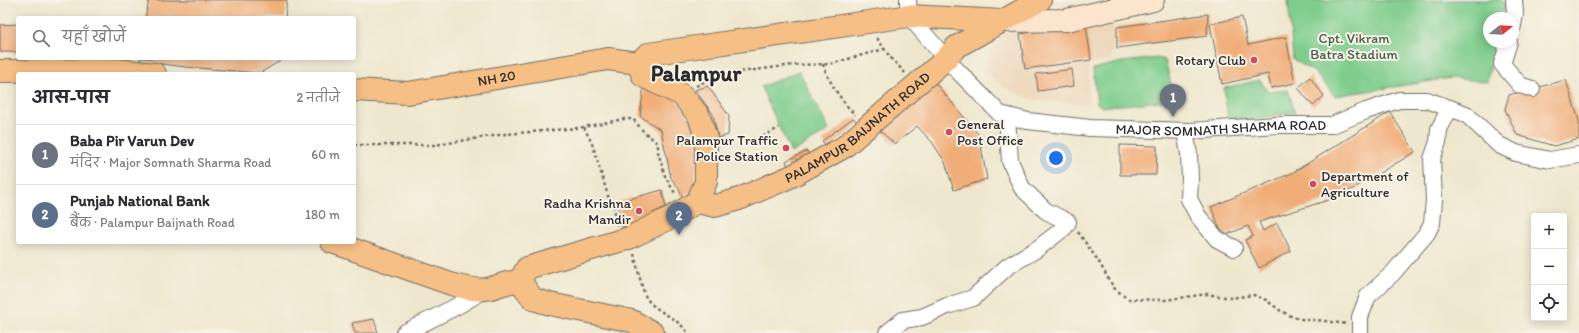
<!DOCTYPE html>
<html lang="hi">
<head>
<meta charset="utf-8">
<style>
  :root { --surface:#fff; --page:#f7f7f7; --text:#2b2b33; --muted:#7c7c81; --line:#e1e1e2; --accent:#d1495b }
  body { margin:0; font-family:Itim,"Playpen Sans Deva",sans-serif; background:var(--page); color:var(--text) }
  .controls { position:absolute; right:12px; bottom:12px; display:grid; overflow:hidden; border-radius:4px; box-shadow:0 2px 10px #0003 }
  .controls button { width:36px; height:36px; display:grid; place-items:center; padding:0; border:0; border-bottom:1px solid var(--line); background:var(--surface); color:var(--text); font:20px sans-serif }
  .compass { position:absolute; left:1483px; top:12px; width:36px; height:36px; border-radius:50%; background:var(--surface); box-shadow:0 2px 10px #0003; rotate:72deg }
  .you { position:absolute; left:1056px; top:158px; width:14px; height:14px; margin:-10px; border:3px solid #fff; border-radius:50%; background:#1a73e8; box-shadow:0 0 0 6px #1a73e833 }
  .badge { display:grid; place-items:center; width:26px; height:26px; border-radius:50%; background:var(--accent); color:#fff; font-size:13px; font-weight:700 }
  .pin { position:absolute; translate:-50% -33px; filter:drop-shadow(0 1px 2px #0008) }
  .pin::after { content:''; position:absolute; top:21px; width:14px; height:12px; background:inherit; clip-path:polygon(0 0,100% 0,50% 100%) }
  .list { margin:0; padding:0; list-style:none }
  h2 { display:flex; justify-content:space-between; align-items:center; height:52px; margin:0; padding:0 16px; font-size:17px }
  h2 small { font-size:13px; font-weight:400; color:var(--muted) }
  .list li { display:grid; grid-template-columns:26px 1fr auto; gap:12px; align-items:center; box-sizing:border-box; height:60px; padding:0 16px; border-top:1px solid var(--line) }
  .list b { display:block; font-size:15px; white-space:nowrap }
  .list p { margin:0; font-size:13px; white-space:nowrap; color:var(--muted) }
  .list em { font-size:13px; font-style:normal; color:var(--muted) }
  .icon { flex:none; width:22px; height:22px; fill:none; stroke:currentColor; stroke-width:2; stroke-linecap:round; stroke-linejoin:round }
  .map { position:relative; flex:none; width:1579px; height:333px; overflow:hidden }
  .search { position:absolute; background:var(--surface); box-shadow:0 2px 10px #0003; left:16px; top:16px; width:340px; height:44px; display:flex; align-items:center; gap:10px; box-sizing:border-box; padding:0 14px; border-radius:4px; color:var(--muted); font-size:15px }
  .panel { position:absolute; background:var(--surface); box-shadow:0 2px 10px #0003; left:16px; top:72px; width:340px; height:172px; border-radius:4px }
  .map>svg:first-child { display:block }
  .built { fill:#eed7bb }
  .green { fill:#7fcd8d; stroke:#557c5c }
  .building { fill:#f1ad78 }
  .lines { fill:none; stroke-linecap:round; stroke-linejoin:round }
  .street-casing { stroke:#706d64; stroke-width:18 }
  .secondary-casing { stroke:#706d64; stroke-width:24 }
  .primary-casing { stroke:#706d64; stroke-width:24 }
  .path { stroke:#706d64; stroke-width:2.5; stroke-dasharray:3 3; stroke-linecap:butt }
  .street { stroke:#fff; stroke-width:16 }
  .secondary { stroke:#fbe5cf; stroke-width:22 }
  .primary { stroke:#f5bf86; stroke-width:22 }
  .poi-dot { fill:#d1495b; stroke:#f7f3e8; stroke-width:1.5 }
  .labels { text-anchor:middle; stroke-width:4; stroke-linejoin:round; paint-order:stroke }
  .park-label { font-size:14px; fill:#445c48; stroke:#f7f3e8 }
  .poi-label { font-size:14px; fill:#2b2b2b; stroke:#f7f3e8; text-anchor:end }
  .street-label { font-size:14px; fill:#2b2b2b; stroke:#f7f3e8 }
  .town-label { font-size:22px; font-weight:bold; fill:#2b2b2b; stroke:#f7f3e8 }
</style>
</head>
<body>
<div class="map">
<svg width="1579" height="333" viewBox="0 0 1579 333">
  <rect width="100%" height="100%" fill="#f7f3e8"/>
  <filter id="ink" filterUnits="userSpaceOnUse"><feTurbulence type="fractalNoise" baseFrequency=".025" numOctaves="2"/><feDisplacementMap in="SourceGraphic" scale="8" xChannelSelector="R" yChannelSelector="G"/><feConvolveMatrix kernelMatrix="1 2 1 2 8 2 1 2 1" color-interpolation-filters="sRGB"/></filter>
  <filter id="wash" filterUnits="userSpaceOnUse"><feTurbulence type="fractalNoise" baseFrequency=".012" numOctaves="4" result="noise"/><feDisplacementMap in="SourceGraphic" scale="16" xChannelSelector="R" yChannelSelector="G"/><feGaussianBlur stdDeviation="0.9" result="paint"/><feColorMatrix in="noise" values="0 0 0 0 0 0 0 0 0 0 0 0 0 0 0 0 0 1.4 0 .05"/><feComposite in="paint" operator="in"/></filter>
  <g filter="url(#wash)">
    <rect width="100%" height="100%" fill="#efe7cd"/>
    <path class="built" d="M1112 16 1116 38 1111 60 1090 64 1088 104 1034 100 1005 88 984 70 996 36 1023 28Z"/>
    <g class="green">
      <path d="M1288 0H1501L1505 4 1502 18H1489V42H1496L1487 82 1451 78 1335 96 1314 72 1293 59Z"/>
      <path d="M1157 58 1165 60 1173 92 1162 101 1102 107 1097 103 1093 69 1122 62Z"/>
      <path d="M799 71 829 130 791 153 761 87Z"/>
      <path d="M1260 80 1268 92 1288 90 1295 112 1237 122 1228 120 1224 88Z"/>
    </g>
    <g id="blocks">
      <g class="building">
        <path d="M149 0H287L285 18H145Z"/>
        <path d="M1208 14 1207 36 1117 48V27Z"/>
        <path d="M1242 17 1248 45 1286 37 1295 83 1271 88 1268 74 1222 84 1210 24Z"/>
        <path d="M18 24V52H0V25Z"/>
        <path d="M1086 24 1091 60 1025 69 1020 34Z"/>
        <path d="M140 58H281L280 61 260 73 185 67 140 61Z"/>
        <path d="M1072 69 1074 86 1038 91 1036 74Z"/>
        <path d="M1310 77 1324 96 1313 106 1298 88Z"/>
        <path d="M932 79 979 135 987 179 954 190 945 162 932 142 917 126 895 144 877 128Z"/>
        <path d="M1566 80 1579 121V139L1554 146 1517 135 1505 109 1509 95Z"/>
        <path d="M644 84 676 98 697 129 699 148 695 187 683 199 678 187 671 178 661 130 640 116Z"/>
        <path d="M708 86 729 116 728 135 718 138 713 114 695 90Z"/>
        <path d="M1390 112 1415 152 1341 196 1259 222 1263 231 1277 223 1291 251 1259 268 1245 240 1253 236 1248 226 1223 236 1211 207 1292 173Z"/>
        <path d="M853 118 859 123 829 149 822 141Z"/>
        <path d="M1120 145 1157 146 1156 175H1120Z"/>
        <path d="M807 151 811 160 790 171 786 161Z"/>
        <path d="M662 190 666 207 653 213 655 217 631 226 622 227 618 202Z"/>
        <path d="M374 319 378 333H355L352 323Z"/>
      </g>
    </g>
  </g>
  <g filter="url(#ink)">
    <use href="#blocks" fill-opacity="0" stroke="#706d64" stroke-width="1"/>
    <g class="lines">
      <defs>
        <g id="street">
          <path id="s1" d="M908 0 909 16 946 59 1000 114 1028 121 1090 128 1190 131 1277 125H1332L1366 111 1399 100H1427L1466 114 1499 145 1516 153 1550 160 1579 155"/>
          <path d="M1513 26 1515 13 1514 0"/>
          <path d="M1509 42 1502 64 1520 85 1532 89"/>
          <path d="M1185 131 1189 154 1190 178 1189 199 1198 216 1217 239 1234 248"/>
          <path d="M404 333 459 305 486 289"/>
          <path d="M887 333 903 320 922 317 947 306 973 298 1008 266 1037 249 1064 228 1068 222 1046 211 1022 188 1010 161 1007 116"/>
          <path d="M1360 333V317L1368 296 1393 273 1427 233 1432 223 1434 200 1432 159 1438 142 1439 129 1450 108"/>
        </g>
        <path id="secondary" d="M1003 21 1067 20 1153 0"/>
        <g id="primary">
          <path d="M638 63 643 76 682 95 699 116 706 138V182L697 202 672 217 629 238 527 268 520 281 533 299 550 304 632 321 653 333"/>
          <path d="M638 63 648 54 909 16 1003 21"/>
          <path d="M0 71 117 70 155 74"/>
          <path id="s2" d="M354 90 408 93 608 59 638 63"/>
          <path id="s3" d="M697 202 715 206 739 199 792 176 844 147 946 59 956 47 1040 0"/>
          <path d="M332 242 451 284C462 287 475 291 486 289 498 287 506 281 520 281"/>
        </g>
      </defs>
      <use href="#street" class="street-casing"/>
      <use href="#secondary" class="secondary-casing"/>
      <use href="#primary" class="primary-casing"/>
      <g class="path">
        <path d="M877 38 890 57 905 73"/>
        <path d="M823 64C829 83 842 101 855 115"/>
        <path d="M696 86 717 75 793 65 830 64 884 49"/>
        <path d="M584 127 593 146 608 196 614 207 617 225"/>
        <path d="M757 139 779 128"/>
        <path d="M354 145H435L505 134 578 128 624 119H633L644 132 658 143V152L665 176 676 195"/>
        <path d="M1078 232 1097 259 1114 288 1128 299 1165 300 1207 294 1230 298 1254 295 1266 300 1281 311 1293 317 1305 320H1317L1347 324"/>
        <path d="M634 254C637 264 642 292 647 299 657 313 676 316 688 333"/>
      </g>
      <use href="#street" class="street"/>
      <use href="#secondary" class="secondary"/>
      <use href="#primary" class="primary"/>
    </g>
  </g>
  <g class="poi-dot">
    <circle cx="1254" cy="60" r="4"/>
    <circle cx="949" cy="132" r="4"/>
    <circle cx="786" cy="148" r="4"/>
    <circle cx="1313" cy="184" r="4"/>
    <circle cx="639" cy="211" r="4"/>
  </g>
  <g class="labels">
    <g class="park-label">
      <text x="1354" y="43">Cpt. Vikram<tspan x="1354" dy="16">Batra Stadium</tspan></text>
    </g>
    <g class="poi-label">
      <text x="1246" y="65">Rotary Club</text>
      <text x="957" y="129" text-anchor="start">General<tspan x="957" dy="16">Post Office</tspan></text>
      <text x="778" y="145">Palampur Traffic<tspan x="778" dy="16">Police Station</tspan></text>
      <text x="1321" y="181" text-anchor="start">Department of<tspan x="1321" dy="16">Agriculture</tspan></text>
      <text x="631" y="208">Radha Krishna<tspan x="631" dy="16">Mandir</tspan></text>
    </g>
    <g class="street-label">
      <text dy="5" stroke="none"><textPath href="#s2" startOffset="144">NH 20</textPath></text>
      <text dy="5" stroke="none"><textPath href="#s3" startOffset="183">PALAMPUR BAIJNATH ROAD</textPath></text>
      <text dy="5" stroke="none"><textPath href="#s1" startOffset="372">MAJOR SOMNATH SHARMA ROAD</textPath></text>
    </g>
    <g class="town-label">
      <text x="696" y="81">Palampur</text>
    </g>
  </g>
</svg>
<div class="controls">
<button>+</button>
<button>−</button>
<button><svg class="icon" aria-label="locate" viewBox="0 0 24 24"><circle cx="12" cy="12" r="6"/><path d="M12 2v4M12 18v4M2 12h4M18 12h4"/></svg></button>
</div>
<svg class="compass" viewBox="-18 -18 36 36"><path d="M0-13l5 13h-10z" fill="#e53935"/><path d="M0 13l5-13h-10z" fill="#7c7c81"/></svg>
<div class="you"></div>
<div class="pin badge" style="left:1173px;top:117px;background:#6b7280">1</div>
<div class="pin badge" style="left:679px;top:235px;background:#5c6f8a">2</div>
<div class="search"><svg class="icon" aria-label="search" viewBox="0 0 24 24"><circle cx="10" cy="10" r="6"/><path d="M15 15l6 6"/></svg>यहाँ खोजें</div>
<section class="panel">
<h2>आस-पास<small>2 नतीजे</small></h2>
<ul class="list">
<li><span class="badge" style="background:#6b7280">1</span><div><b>Baba Pir Varun Dev</b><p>मंदिर · Major Somnath Sharma Road</p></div><em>60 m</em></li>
<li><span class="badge" style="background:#5c6f8a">2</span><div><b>Punjab National Bank</b><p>बैंक · Palampur Baijnath Road</p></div><em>180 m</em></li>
</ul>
</section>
</div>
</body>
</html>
